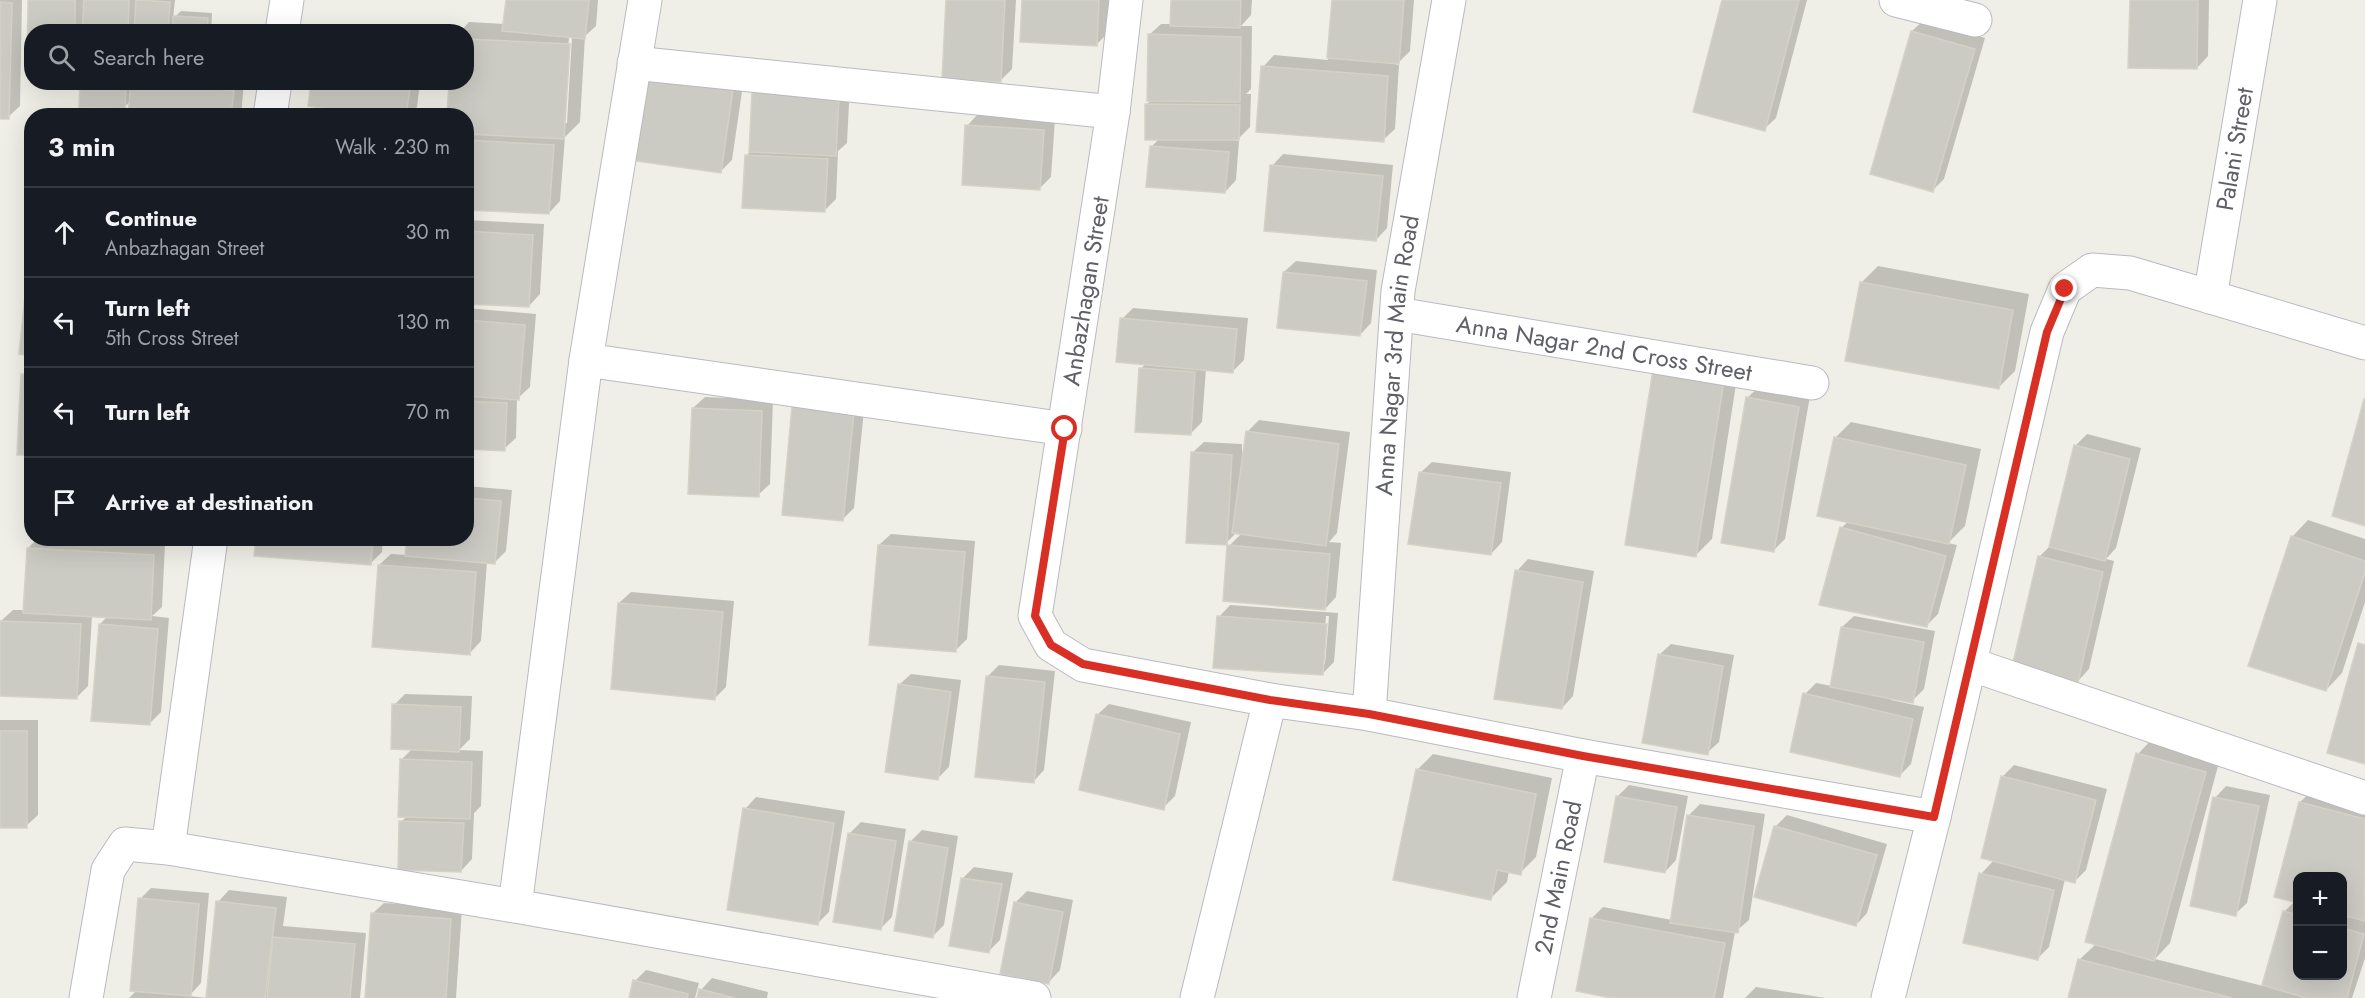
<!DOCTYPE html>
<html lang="en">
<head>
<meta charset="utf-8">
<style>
  :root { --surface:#171b24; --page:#20242c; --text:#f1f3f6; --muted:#9ea1a6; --line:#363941 }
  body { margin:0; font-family:Jost,sans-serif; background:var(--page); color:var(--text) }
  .controls { position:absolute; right:18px; bottom:18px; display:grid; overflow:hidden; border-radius:12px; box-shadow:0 6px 24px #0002 }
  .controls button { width:54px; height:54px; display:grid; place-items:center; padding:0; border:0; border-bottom:2px solid var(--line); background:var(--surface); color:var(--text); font:30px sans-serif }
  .stop { position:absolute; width:18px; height:18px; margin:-14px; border:4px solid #d93025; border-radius:50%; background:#fff }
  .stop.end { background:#d93025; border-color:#fff; box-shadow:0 2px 6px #0008 }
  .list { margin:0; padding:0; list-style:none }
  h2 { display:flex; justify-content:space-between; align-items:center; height:78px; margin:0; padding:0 24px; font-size:26px }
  h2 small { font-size:20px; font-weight:400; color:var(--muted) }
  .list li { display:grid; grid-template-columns:39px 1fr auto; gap:18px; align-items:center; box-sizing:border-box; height:90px; padding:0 24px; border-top:2px solid var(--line) }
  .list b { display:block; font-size:22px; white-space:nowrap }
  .list p { margin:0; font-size:20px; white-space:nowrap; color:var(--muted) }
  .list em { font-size:20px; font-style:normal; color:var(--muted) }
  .icon { flex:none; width:33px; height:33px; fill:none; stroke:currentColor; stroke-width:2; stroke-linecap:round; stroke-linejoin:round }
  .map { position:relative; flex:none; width:2365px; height:998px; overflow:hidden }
  .search { position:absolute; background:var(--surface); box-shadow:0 6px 24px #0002; left:24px; top:24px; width:450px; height:66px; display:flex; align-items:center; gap:15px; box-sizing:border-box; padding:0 21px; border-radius:24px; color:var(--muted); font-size:22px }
  .panel { position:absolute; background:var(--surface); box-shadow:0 6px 24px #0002; left:24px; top:108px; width:450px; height:438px; border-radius:24px }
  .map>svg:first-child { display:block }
  .shadow { fill:#0003; fill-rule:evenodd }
  .building { fill:#cbcac3; stroke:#d5d2c5; stroke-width:1.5 }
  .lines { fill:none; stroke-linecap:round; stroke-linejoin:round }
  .minor-casing { stroke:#b9bac0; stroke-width:35 }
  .minor { stroke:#fff; stroke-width:33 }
  .route { stroke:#d93025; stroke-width:8 }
  .labels { text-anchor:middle; stroke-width:4.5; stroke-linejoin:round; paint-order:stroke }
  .street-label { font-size:24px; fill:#5e6066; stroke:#fff }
</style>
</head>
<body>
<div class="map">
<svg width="2365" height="998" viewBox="0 0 2365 998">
  <rect width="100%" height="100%" fill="#f0efe7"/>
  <g class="shadow">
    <path d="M0 0H22L20 106 8 117H0Z"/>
    <path d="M30 0H175L173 19 181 11 212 13 211 32H32Z"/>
    <path d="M507 0H598L596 26 585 36 580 122 565 137 560 201 549 213 466 208V140L474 133 466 82V32H460L469 22 505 24ZM569 36H572L567 123H564Z"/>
    <path d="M947 0H1016L1012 69 1000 81Z"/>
    <path d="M1023 0H1110L1108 33 1096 45Z"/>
    <path d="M1172 0H1252L1251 15 1241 26H1252L1251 89 1246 94H1251L1250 127 1236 141H1239L1236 180 1225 192 1151 147 1160 138 1147 104 1152 99 1149 35 1161 24H1171Z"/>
    <path d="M1334 0H1414L1410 51 1396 65H1399L1395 129 1383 140 1263 67 1274 55 1328 60Z"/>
    <path d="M1724 0H1807L1776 118 1764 129Z"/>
    <path d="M2131 0H2209L2208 56 2197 68Z"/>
    <path d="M1924 20 1985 38 1944 179 1933 190 1912 31Z"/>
    <path d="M331 25 373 32H325Z"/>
    <path d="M643 77 744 78 732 160 720 172Z"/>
    <path d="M765 81 850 84 847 143 838 151 836 199 824 211 746 156 750 152 753 92Z"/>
    <path d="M82 82H244L241 116H129L131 101 124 107Z"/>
    <path d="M313 82H420L417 107 408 116H386Z"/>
    <path d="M978 114 1055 119 1051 177 1040 188 967 126Z"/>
    <path d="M1283 154 1393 165 1387 228 1376 240 1272 166Z"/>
    <path d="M466 220 544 224 540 294 529 306 466 302Z"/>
    <path d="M1296 261 1377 270 1371 323 1360 335 1284 272Z"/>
    <path d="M1878 266 2029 294 2015 371 1999 387 1862 282Z"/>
    <path d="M466 308 536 314 530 387 517 399 516 438 504 449 466 448Z"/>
    <path d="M1133 308 1248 318 1244 360 1233 371 1206 369 1202 422 1191 433 1141 369 1146 363 1122 319Z"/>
    <path d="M1739 365 1712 539 1696 555 1654 371Z"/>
    <path d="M32 366V454L23 375Z"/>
    <path d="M1759 387 1810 396 1785 539 1773 551 1747 398Z"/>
    <path d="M805 395 865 401 854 508 842 520Z"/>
    <path d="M705 397 773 400 770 484 758 495 693 408Z"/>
    <path d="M1259 420 1350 432 1337 533 1329 542 1341 543 1336 597 1325 609 1229 546 1242 533 1237 532 1226 543 1192 453 1204 442 1242 444V452L1244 453 1247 432Z"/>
    <path d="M1851 422 1981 449 1965 526 1948 543 1957 545 1938 614 1927 625 1841 528 1849 521 1835 438Z"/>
    <path d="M2087 434 2141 448 2116 548 2106 559 2114 561 2089 669 2078 681 2039 557 2051 545 2075 446Z"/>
    <path d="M1432 462 1511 472 1502 542 1491 554 1420 473Z"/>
    <path d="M466 486 512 490 506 551 494 563 487 562 481 641 470 653 379 565 391 554 407 555 466 538Z"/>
    <path d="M2308 520 2365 539V602L2342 673 2326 690 2292 537Z"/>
    <path d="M891 534 975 541 967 639 955 651 879 545Z"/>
    <path d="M38 538H160L155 543 165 544 162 607 152 616 169 618 161 712 149 724 100 624 108 616 92 615 88 686 77 697 0 694 1 621 13 610H25L28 548Z"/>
    <path d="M257 538H383L382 552 371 563Z"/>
    <path d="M1528 559 1594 571 1573 696 1562 708 1517 571Z"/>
    <path d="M631 592 734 601 726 687 715 698 619 603Z"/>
    <path d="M1230 605 1338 613 1334 662 1322 674 1219 617ZM1326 616H1329L1325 664H1322Z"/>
    <path d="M1854 616 1935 631 1924 689 1912 701 1892 697 1891 700 1924 707 1911 764 1900 775 1805 694 1816 683 1832 686 1842 627Z"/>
    <path d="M1671 644 1734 655 1719 742 1707 753 1659 655Z"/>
    <path d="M999 665 1055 671 1044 770 1033 782 988 676Z"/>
    <path d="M911 674 961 680 949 767 937 779 899 685Z"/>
    <path d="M405 694 472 696 470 739 459 750 483 751 481 806 474 813 472 859 461 871 401 822 407 816 401 760 413 748 394 705Z"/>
    <path d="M1109 704 1191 722 1175 796 1163 808 1097 715Z"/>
    <path d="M0 720H38V815L26 826H0Z"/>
    <path d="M2154 737 2221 755 2170 943 2155 959 2263 986 2284 912 2295 901 2300 802 2312 791 2365 805V958L2352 998H2070L2079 960 2096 944 2138 754ZM2298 876H2342V976H2298Z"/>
    <path d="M1433 754 1552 778 1536 857 1520 873 1509 871 1507 882 1490 899 1417 770Z"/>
    <path d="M2014 765 2107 789 2086 870 2075 881 2065 879 2049 947 2038 958 1981 874 1994 860 2002 777Z"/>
    <path d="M1629 785 1688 796 1676 860 1665 872 1617 797Z"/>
    <path d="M2226 786 2270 795 2247 903 2235 914 2215 798Z"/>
    <path d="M756 797 845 811 829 912 818 923 745 809Z"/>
    <path d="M1700 804 1765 814 1749 920 1735 932 1723 998H1619L1592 918 1603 907 1672 920 1688 816Z"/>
    <path d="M1787 815 1887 844 1867 913 1856 925 1775 827Z"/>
    <path d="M861 822 906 829 892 917 881 928 850 833Z"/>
    <path d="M922 830 958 836 944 925 933 936 910 842Z"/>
    <path d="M974 867 1013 873 1000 940 989 951 963 878Z"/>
    <path d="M151 888 209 893 201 983 189 996 208 998 218 902 229 890 287 897 283 926 366 933 360 998H129L137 990 140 899Z"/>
    <path d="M1027 891 1073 900 1060 970 1049 982 1015 903Z"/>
    <path d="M384 903 462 908 456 998H366L372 914Z"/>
    <path d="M646 970 699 983 695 998H631L635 981Z"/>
    <path d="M712 978 768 992 767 998H699L701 990Z"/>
    <path d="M1756 987 1826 998H1745Z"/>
  </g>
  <g class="building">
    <path d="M28 0H75V32H32V71H27Z"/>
    <path d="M84 0H129L128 32H82Z"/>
    <path d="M136 0 170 2 168 32H134Z"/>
    <path d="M506 0H589L585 39 502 31Z"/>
    <path d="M946 0H1005L1001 82 942 79Z"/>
    <path d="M1022 0H1099L1097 46 1020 42Z"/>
    <path d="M1171 0H1241L1240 28 1170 26Z"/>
    <path d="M1332 0H1404L1399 64 1327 58Z"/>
    <path d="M1722 0H1799L1765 131 1693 112Z"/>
    <path d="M2130 0H2198L2197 69 2128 68Z"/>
    <path d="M0 2 12 3 9 119H0Z"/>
    <path d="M173 16 208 18 207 32H173Z"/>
    <path d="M1911 31 1975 49 1933 192 1870 174Z"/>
    <path d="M1148 34 1241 37 1240 102 1147 101Z"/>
    <path d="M466 39 570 44 564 139 466 134V116H447L449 82H466Z"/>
    <path d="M1261 66 1388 76 1384 142 1256 132Z"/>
    <path d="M641 76 733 89 721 173 630 160Z"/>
    <path d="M80 82H126L125 109 79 107Z"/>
    <path d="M131 82H154L234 91 231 116H128Z"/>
    <path d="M311 82H411L406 116H376L308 106Z"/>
    <path d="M752 92 839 95 836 156 749 152Z"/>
    <path d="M1145 104 1240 105 1239 140H1145Z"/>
    <path d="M965 125 1044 130 1040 190 962 185Z"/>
    <path d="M466 140 554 145 549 214 466 210Z"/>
    <path d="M1150 146 1229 152 1225 193 1146 187Z"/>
    <path d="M745 155 828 159 825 212 742 208Z"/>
    <path d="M1270 165 1383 176 1376 241 1264 231Z"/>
    <path d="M466 231 533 235 529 307 466 304Z"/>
    <path d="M28 268 32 269V356L19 354Z"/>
    <path d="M1283 272 1367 281 1360 336 1277 328Z"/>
    <path d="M1860 282 2013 310 1999 389 1845 361Z"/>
    <path d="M1120 318 1237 329 1233 373 1116 362Z"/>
    <path d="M466 320 525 325 519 400 466 396Z"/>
    <path d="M1139 368 1195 372 1191 435 1135 432Z"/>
    <path d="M1653 370 1724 381 1696 557 1625 545Z"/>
    <path d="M21 374 32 375V455H17Z"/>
    <path d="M1746 397 1799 407 1774 552 1721 543Z"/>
    <path d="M2364 399H2365V526L2332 516Z"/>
    <path d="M466 401 507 403 505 451 466 449Z"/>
    <path d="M792 406 854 412 843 521 782 515Z"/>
    <path d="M692 408 762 411 759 497 688 494Z"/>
    <path d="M1246 431 1339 444 1326 546 1232 533Z"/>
    <path d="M1834 437 1966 465 1949 544 1817 516Z"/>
    <path d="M2074 445 2130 459 2105 561 2049 547Z"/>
    <path d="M1191 452 1232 455 1227 545 1186 543Z"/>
    <path d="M1419 472 1501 483 1491 555 1408 544Z"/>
    <path d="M466 498 501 501 495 564 405 556 407 538H466Z"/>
    <path d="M1840 527 1946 556 1927 627 1819 605Z"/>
    <path d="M2291 536 2365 561V572L2326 691 2248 666Z"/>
    <path d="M90 538H157V544L90 543Z"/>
    <path d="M256 538H373L371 565 254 556Z"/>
    <path d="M878 545 965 552 956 652 869 645Z"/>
    <path d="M1227 545 1330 554 1325 610 1223 601Z"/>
    <path d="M27 548 154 555 151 620 23 613Z"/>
    <path d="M2038 556 2103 572 2078 682 2012 667Z"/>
    <path d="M378 565 476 572 470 655 372 647Z"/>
    <path d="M1515 570 1583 582 1562 709 1494 699Z"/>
    <path d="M618 603 723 612 715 700 611 689Z"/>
    <path d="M1217 616 1327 624 1323 675 1213 668Z"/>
    <path d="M0 621 81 624 77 699 0 696Z"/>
    <path d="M99 624 158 629 150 725 91 721Z"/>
    <path d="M1841 627 1924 642 1913 703 1830 687Z"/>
    <path d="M2358 643 2365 645V764L2327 753Z"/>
    <path d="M1658 654 1723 666 1708 755 1642 743Z"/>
    <path d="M986 676 1045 682 1034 783 975 777Z"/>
    <path d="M898 684 951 692 938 780 885 772Z"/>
    <path d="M1803 693 1913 719 1900 777 1790 752Z"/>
    <path d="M392 704 461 707 459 752 391 749Z"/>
    <path d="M1096 714 1180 734 1164 810 1079 790Z"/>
    <rect x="0" y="731" width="27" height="97"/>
    <path d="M2136 753 2206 772 2154 961 2085 942Z"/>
    <path d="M400 759 472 762 470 819 398 817Z"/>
    <path d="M1416 769 1536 794 1521 875 1497 870 1491 900 1393 880Z"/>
    <path d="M2001 776 2096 800 2075 883 1981 858Z"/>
    <path d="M1616 796 1677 807 1665 873 1604 862Z"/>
    <path d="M2213 797 2259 806 2236 916 2190 906Z"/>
    <path d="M2299 802 2365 819V921L2342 915V876H2298V903L2274 897Z"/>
    <path d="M743 808 834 823 818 925 727 910Z"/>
    <path d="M1687 815 1754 826 1738 933 1670 923Z"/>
    <path d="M399 821 464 823 461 872 398 870Z"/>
    <path d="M1774 826 1877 855 1856 926 1754 897Z"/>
    <path d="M848 833 896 841 881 930 833 922Z"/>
    <path d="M909 841 948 848 933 938 894 931Z"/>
    <path d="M1979 873 2054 890 2038 960 1963 943Z"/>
    <path d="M961 878 1002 884 989 953 949 946Z"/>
    <path d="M138 898 199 904 191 996 130 991Z"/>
    <path d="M216 901 276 908 265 998H206Z"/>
    <path d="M1014 902 1063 912 1049 984 1000 974Z"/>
    <path d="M2283 911 2298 915V976H2342V928L2364 934 2347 998H2306L2262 985Z"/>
    <path d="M371 913 451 919 446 998H365Z"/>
    <path d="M1590 918 1725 943 1714 998H1611L1576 991Z"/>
    <path d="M273 937 355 944 350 998H267Z"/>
    <path d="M2078 959 2232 998H2068Z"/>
    <path d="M633 980 688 994 687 998H629Z"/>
    <path d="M699 989 735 998H697Z"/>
  </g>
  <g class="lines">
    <defs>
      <g id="minor">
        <path d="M1126 0 1113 112 1035 616 1051 645 1083 665 1270 700 1369 714 1583 756 1934 817"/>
        <path d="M1896 0 1975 20"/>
        <path d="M282 32 287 0"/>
        <path d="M634 63 1113 112"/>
        <path d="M270 116 275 82"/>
        <path id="s1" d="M2210 297 2260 0"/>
        <path id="s2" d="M1397 314 1812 383"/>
        <path d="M586 360 1065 429"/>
        <path d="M1970 664 2365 798"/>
        <path id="s3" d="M1369 714 1398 291 1449 0"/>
        <path d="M168 848 211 538"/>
        <path d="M515 906 586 360 645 0"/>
        <path d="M86 998 108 870 125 844 168 848 515 906 1034 998"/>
        <path d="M1197 998 1270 700"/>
        <path id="s4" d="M1534 998 1583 756"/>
        <path d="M1888 998 1934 817 2047 332 2065 289 2092 270 2130 273 2365 343"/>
      </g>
    </defs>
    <use href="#minor" class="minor-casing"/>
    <use href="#minor" class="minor"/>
  </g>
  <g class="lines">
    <path class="route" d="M1065 429 1035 616 1051 645 1083 664 1270 700 1369 714 1583 756 1934 817 2047 332 2065 289"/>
  </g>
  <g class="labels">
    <g class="street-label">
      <text dy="8" stroke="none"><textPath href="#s1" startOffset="150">Palani Street</textPath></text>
      <text transform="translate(1086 291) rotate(-81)" y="8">Anbazhagan Street</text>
      <text dy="8" stroke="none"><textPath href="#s2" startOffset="210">Anna Nagar 2nd Cross Street</textPath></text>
      <text dy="8" stroke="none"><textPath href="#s3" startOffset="360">Anna Nagar 3rd Main Road</textPath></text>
      <text dy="8" stroke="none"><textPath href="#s4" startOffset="123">2nd Main Road</textPath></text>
    </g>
  </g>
</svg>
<div class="controls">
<button>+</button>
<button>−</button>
</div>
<div class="stop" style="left:1065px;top:429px"></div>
<div class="stop end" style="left:2065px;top:289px"></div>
<div class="search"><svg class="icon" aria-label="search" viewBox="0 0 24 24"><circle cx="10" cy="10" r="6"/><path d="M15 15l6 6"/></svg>Search here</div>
<section class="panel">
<h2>3 min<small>Walk · 230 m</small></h2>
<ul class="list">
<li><svg class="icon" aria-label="ahead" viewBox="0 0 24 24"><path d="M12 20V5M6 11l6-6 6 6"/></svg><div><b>Continue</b><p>Anbazhagan Street</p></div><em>30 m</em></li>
<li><svg class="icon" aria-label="left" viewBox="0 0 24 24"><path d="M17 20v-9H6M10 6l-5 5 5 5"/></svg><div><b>Turn left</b><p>5th Cross Street</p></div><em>130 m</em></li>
<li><svg class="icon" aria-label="left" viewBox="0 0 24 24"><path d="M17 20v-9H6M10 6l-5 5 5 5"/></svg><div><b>Turn left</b></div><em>70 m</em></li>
<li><svg class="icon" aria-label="arrive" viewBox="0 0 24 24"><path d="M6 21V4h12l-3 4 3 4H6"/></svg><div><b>Arrive at destination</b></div></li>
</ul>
</section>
</div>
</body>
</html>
